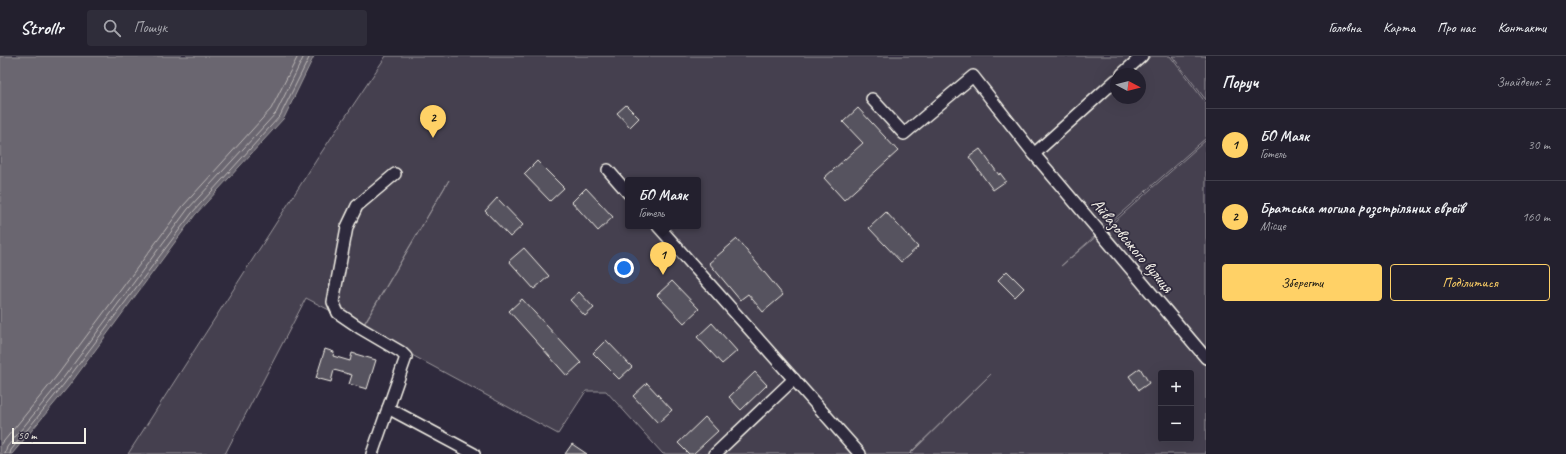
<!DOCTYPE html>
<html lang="uk">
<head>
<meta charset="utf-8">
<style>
  :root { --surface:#23202e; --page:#2f2d3a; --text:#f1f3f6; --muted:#a3a3aa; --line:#403e4a; --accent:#ffd166 }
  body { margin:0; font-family:Caveat,sans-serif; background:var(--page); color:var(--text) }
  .controls { position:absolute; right:12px; bottom:12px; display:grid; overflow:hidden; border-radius:4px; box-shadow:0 4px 16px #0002 }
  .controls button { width:36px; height:36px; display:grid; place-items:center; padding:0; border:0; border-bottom:1px solid var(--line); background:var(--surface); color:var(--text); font:20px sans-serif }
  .compass { position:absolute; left:1110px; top:12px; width:36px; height:36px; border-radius:50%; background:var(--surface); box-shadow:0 4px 16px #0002; rotate:97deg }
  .scale { position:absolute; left:12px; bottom:10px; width:74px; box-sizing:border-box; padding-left:4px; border:2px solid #f4f1e8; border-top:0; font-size:11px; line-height:14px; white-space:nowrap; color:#f4f1e8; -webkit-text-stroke:3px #2f2a3d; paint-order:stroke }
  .you { position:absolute; left:624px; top:212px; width:14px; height:14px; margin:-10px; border:3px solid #fff; border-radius:50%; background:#1a73e8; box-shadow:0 0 0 6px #1a73e833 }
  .badge { display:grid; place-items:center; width:26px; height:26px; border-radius:50%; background:var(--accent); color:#111; font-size:13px; font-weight:700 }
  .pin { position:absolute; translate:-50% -33px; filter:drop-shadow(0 1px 2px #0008) }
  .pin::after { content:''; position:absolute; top:21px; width:14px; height:12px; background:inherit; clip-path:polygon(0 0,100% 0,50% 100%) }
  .popup { position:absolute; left:625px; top:121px; width:76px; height:52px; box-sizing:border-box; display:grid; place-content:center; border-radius:4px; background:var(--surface); filter:drop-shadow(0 1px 3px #0005); font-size:13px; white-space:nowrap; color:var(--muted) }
  .popup b { font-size:15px; color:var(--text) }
  .popup::after { content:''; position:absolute; left:50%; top:100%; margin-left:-8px; border:8px solid transparent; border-top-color:var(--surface) }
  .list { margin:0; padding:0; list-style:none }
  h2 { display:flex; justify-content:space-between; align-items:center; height:52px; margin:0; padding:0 16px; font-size:17px }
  h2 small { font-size:13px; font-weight:400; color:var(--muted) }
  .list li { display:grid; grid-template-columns:26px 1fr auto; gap:12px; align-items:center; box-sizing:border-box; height:72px; padding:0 16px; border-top:1px solid var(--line) }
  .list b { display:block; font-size:15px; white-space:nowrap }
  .list p { margin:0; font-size:13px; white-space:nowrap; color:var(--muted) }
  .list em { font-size:13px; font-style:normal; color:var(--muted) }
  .actions { display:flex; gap:8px; padding:12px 16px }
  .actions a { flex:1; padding:9px 0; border:1px solid var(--accent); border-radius:4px; text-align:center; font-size:14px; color:var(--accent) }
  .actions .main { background:var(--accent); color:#111 }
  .icon { flex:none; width:22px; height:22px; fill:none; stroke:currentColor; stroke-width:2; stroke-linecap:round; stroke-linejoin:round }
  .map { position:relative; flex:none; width:1206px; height:398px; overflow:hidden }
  header { display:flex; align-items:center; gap:24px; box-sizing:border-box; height:56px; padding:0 20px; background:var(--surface); border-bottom:1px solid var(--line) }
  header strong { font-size:19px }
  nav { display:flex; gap:22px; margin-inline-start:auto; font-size:14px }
  .search { width:280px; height:36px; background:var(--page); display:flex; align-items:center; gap:10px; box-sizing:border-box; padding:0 14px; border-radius:4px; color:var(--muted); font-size:15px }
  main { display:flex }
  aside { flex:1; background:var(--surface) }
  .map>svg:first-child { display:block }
  .green { fill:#454050; stroke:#9c989c; fill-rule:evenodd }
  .water { fill:#6a6670; stroke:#a19ea0 }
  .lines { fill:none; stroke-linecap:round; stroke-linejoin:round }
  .shore { stroke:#bdb9b8; stroke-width:1 }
  .building { fill:#56525f; stroke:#f4f1e8 }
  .minor-casing { stroke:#f4f1e8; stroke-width:14 }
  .minor { stroke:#2f2a3d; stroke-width:11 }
  .labels { text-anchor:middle; stroke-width:3.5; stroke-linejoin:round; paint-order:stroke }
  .street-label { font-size:17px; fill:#f4f1e8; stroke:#2f2a3d }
</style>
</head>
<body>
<header>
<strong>Strollr</strong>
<div class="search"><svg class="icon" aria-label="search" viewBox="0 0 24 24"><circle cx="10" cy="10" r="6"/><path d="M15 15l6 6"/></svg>Пошук</div>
<nav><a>Головна</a><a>Карта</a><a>Про нас</a><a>Контакти</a></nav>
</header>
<main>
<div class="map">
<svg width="1206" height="398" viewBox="0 0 1206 398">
  <rect width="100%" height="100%" fill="#2f2a3d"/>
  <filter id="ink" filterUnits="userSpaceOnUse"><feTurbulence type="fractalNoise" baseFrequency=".025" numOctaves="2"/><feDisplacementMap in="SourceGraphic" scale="8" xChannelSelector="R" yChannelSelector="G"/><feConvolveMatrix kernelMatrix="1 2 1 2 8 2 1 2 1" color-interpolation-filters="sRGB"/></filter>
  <g filter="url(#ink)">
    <g class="green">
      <path d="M386 0H1139L1144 6 1151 0H1170L1206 47V82L1061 210 1098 179 1206 308V398H910L991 318 909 398H663L606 335H586L558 378 362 272 449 124 362 271 306 242 225 398H128L317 103ZM1116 18H1140V42H1116ZM628 124H698V170H628ZM1161 317H1191V383H1161Z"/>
      <path d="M1172 0H1206V44Z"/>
      <path d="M1206 84V292L1106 173Z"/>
    </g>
    <path class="water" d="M0 0H314L284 62 195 159 68 331 12 398H0Z"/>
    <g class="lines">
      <g class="shore">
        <path d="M0 390 56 321 183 150 271 53 298 0"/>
        <path d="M5 398 7 391 61 325 188 153 276 57 304 0"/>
        <path d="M10 398 11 394 64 328 192 157 280 60 310 0"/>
      </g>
    </g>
    <g class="building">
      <path d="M626 49 639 62 630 71 617 57Z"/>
      <path d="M858 52 898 95 844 144 824 122 863 87 843 66Z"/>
      <path d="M980 93 999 119 1000 117 1006 125 993 134 969 101Z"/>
      <path d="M537 105 564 132 550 145 524 118Z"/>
      <path d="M586 132 613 161 598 175 572 146Z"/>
      <path d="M497 142 523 169 510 181 485 155Z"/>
      <path d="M886 156 918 191 901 206 869 172Z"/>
      <path d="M737 183 783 239 763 256 748 238 740 244 709 207Z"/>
      <path d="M524 192 549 220 534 233 509 205Z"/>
      <path d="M1007 215 1024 232 1015 241 998 224Z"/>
      <path d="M672 225 699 253 684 267 657 239Z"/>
      <path d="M579 236 594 252 585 260 570 244Z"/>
      <path d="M522 243 581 307 567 320 509 255Z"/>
      <path d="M712 267 737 295 722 308 697 281Z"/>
      <path d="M606 284 632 311 619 323 593 297Z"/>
      <path d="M325 293 334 296 333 300 350 305 352 297 376 304 367 333 349 328 352 319 334 314 331 326 316 322Z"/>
      <path d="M1140 312 1149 327 1139 334 1129 320Z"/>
      <path d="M755 316 767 329 741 354 729 341Z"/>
      <path d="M647 327 672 354 658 367 633 340Z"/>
      <path d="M705 361 718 375 693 398H689L678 387Z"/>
      <path d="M572 388 587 398H565Z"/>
    </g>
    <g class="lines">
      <defs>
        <g id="minor">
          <path d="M1122 18 1142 0"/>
          <path d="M872 43 904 78 973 20 1034 98 1206 302"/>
          <path d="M1034 98 1116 24"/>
          <path d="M608 114 628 137"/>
          <path d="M658 170 860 398"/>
          <path d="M388 352 474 398"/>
          <path d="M372 398 406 301 401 296 360 272 338 257 333 246 347 171 357 150 395 118"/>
          <path d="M715 398 794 323"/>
        </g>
      </defs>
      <use href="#minor" class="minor-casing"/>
      <use href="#minor" class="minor"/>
    </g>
  </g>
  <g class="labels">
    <g class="street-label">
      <text transform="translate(1133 189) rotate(50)" y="6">Айвазовського вулиця</text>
    </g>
  </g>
</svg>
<div class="controls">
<button>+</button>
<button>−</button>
</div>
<svg class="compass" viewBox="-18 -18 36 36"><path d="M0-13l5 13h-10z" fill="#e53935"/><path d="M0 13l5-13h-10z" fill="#a3a3aa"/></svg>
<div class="scale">50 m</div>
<div class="you"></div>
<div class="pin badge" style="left:663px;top:219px">1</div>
<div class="popup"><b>БО Маяк</b>Готель</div>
<div class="pin badge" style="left:433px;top:82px">2</div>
</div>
<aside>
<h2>Поруч<small>Знайдено: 2</small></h2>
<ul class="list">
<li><span class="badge">1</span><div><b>БО Маяк</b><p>Готель</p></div><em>30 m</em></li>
<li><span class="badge">2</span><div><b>Братська могила розстріляних євреїв</b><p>Місце</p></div><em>160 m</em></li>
</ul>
<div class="actions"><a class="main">Зберегти</a><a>Поділитися</a></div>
</aside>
</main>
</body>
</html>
